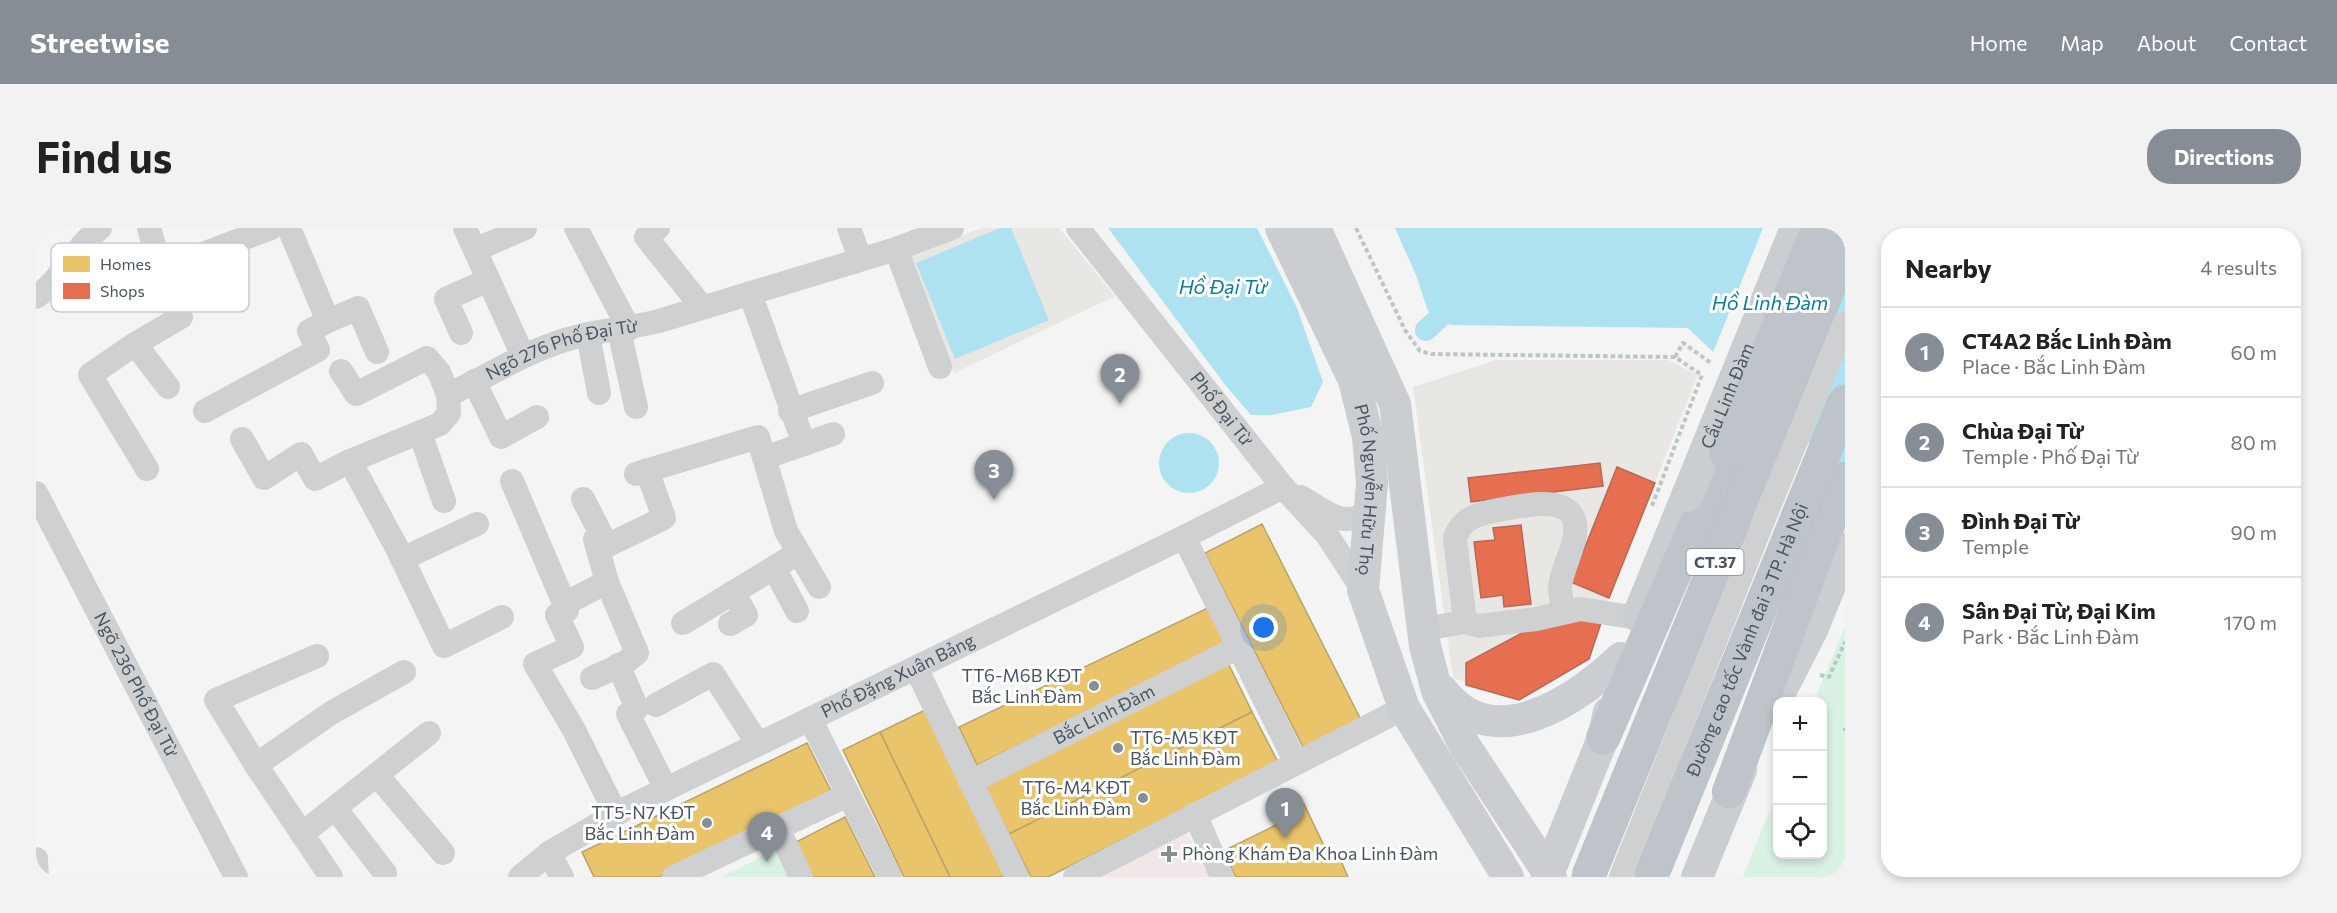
<!DOCTYPE html>
<html lang="en">
<head>
<meta charset="utf-8">
<style>
  :root { --surface:#fff; --page:#f2f2f2; --text:#222; --muted:#767676; --line:#e0e0e0; --accent:#868d94 }
  body { margin:0; font-family:Commissioner,sans-serif; background:var(--page); color:var(--text) }
  .controls { position:absolute; right:18px; bottom:18px; display:grid; overflow:hidden; border-radius:12px; box-shadow:0 3px 9px #0003 }
  .controls button { width:54px; height:54px; display:grid; place-items:center; padding:0; border:0; border-bottom:2px solid var(--line); background:var(--surface); color:var(--text); font:30px sans-serif }
  .you { position:absolute; left:1228px; top:400px; width:21px; height:21px; margin:-15px; border:4px solid #fff; border-radius:50%; background:#1a73e8; box-shadow:0 0 0 9px #1a73e833 }
  .badge { display:grid; place-items:center; width:39px; height:39px; border-radius:50%; background:var(--accent); color:#fff; font-size:20px; font-weight:700 }
  .pin { position:absolute; translate:-50% -50px; filter:drop-shadow(0 2px 3px #0008) }
  .pin::after { content:''; position:absolute; top:32px; width:21px; height:18px; background:inherit; clip-path:polygon(0 0,100% 0,50% 100%) }
  .list { margin:0; padding:0; list-style:none }
  h2 { display:flex; justify-content:space-between; align-items:center; height:78px; margin:0; padding:0 24px; font-size:26px }
  h2 small { font-size:20px; font-weight:400; color:var(--muted) }
  .list li { display:grid; grid-template-columns:39px 1fr auto; gap:18px; align-items:center; box-sizing:border-box; height:90px; padding:0 24px; border-top:2px solid var(--line) }
  .list b { display:block; font-size:22px; white-space:nowrap }
  .list p { margin:0; font-size:20px; white-space:nowrap; color:var(--muted) }
  .list em { font-size:20px; font-style:normal; color:var(--muted) }
  .icon { flex:none; width:33px; height:33px; fill:none; stroke:currentColor; stroke-width:2; stroke-linecap:round; stroke-linejoin:round }
  .map { position:relative; flex:none; width:1809px; height:649px; overflow:hidden; border-radius:24px }
  header { display:flex; align-items:center; gap:36px; box-sizing:border-box; height:84px; padding:0 30px; background:var(--accent); color:#fff }
  header strong { font-size:28px }
  nav { display:flex; gap:33px; margin-inline-start:auto; font-size:21px }
  .intro { display:flex; align-items:center; justify-content:space-between; box-sizing:border-box; height:144px; padding:0 36px }
  h1 { margin:0; font-size:42px }
  .button { padding:15px 27px; border-radius:24px; background:var(--accent); color:#fff; font-size:21px; font-weight:700 }
  main { display:flex; gap:36px; padding:0 36px }
  aside { flex:1; background:var(--surface); border-radius:24px; box-shadow:0 3px 9px #0003 }
  .map>svg:first-child { display:block }
  .commercial { fill:#e8e7e3 }
  .medical { fill:#f1e7e6 }
  .green { fill:#d9f2e3 }
  .water { fill:#aee2f0 }
  .pier { fill:#f4f4f4 }
  .homes { fill:#e9c46a; stroke:#b9a367; stroke-width:1.5 }
  .shops { fill:#e76f51; stroke:#b86856; stroke-width:1.5 }
  .lines { fill:none; stroke-linecap:round; stroke-linejoin:round }
  .canal { stroke:#aee2f0; stroke-width:22 }
  .highway-casing { stroke:#b9bec3; stroke-width:34 }
  .path { stroke:#bcc7c4; stroke-width:4; stroke-dasharray:4.5 3; stroke-linecap:butt }
  .minor { stroke:#ced0d2; stroke-width:24 }
  .major { stroke:#caced1; stroke-width:32 }
  .highway { stroke:#bec4c9; stroke-width:33 }
  .highway-bridge-casing { stroke:#b9bec3; stroke-width:34; stroke-linecap:butt }
  .minor-bridge { stroke:#ced0d2; stroke-width:24 }
  .major-bridge { stroke:#caced1; stroke-width:32 }
  .highway-bridge { stroke:#bec4c9; stroke-width:33 }
  .poi-dot { fill:#868d94; stroke:#fff; stroke-width:2 }
  .labels { text-anchor:middle; stroke-width:6; stroke-linejoin:round; paint-order:stroke }
  .shield { fill:#fff; stroke:#808990; stroke-width:1.5 }
  .shield-label { font-size:16px; font-weight:bold; fill:#4a5661 }
  .street-label { font-size:18px; fill:#4a5661; stroke:#fff }
  .poi-label { font-size:18px; fill:#4a5661; stroke:#fff; text-anchor:end }
  .water-label { font-size:20px; font-style:italic; fill:#0c7c9b; stroke:#fff }
  .key { fill:#fff; stroke:#c9ccd0; stroke-width:1.5 }
  .key-label { font-size:16px; fill:#4a5661 }
</style>
</head>
<body>
<header>
<strong>Streetwise</strong>
<nav><a>Home</a><a>Map</a><a>About</a><a>Contact</a></nav>
</header>
<div class="intro"><h1>Find us</h1><a class="button">Directions</a></div>
<main>
<div class="map">
<svg width="1809" height="649" viewBox="0 0 1809 649">
  <rect width="100%" height="100%" fill="#f4f4f4"/>
  <g class="commercial">
    <path d="M945 0H1023L1079 68 918 145 870 29Z"/>
    <path d="M1460 132H1632L1662 147 1573 370 1553 431 1483 472 1417 450 1377 159Z"/>
  </g>
  <path class="medical" d="M1151 604 1173 649H1056Z"/>
  <g class="green">
    <path d="M1809 398V649H1707L1741 564 1742 626H1786V473H1778Z"/>
    <path d="M741 621 752 649H685Z"/>
  </g>
  <g class="water">
    <path d="M964 0H975L1013 92 919 131 880 35Z"/>
    <path d="M1072 0H1221L1261 80 1287 154 1275 179 1236 187H1215L1190 158Z"/>
    <path d="M1359 0H1809V250L1652 100 1414 97 1392 83 1380 47Z"/>
    <circle cx="1153" cy="235" r="30"/>
  </g>
  <path class="pier" d="M1727 0H1776L1711 160 1676 127Z"/>
  <g class="homes">
    <path d="M1226 296 1325 492 1268 521 1169 325Z"/>
    <path d="M1174 379 1192 416 941 537 923 499Z"/>
    <path d="M1192 435 1216 484 973 606 948 556Z"/>
    <path d="M891 481 972 649H914L844 504Z"/>
    <path d="M1216 484 1242 534 1012 649H995L973 606Z"/>
    <path d="M844 504 914 649H868L807 522Z"/>
    <path d="M771 515 796 565 623 649H558L546 624Z"/>
    <path d="M1268 576 1293 628 1301 624 1312 649H1200L1187 623 1240 597 1237 590Z"/>
    <path d="M809 589 839 649H777L760 614Z"/>
  </g>
  <g class="shops">
    <path d="M1564 235 1567 258 1435 274 1432 250Z"/>
    <path d="M1581 239 1619 255 1573 370 1535 354Z"/>
    <path d="M1485 297 1495 376 1468 379 1467 367 1445 370 1438 314 1459 312 1457 300Z"/>
    <path d="M1567 389 1553 431 1483 472 1430 457V435L1497 399Z"/>
  </g>
  <g class="lines">
    <path class="canal" d="M1390 102 1403 90"/>
    <defs>
      <g id="highway">
        <path d="M1567 510 1690 226"/>
        <path d="M1693 564 1809 251"/>
      </g>
    </defs>
    <use href="#highway" class="highway-casing"/>
    <g class="path">
      <path d="M1320 0 1369 102 1384 123 1395 126 1639 129 1666 147 1616 278"/>
      <path d="M1639 129 1647 115 1675 135"/>
      <path d="M1784 447 1793 449 1809 414"/>
      <path d="M1809 500V503"/>
    </g>
    <g class="minor">
      <path d="M113 0 125 42"/>
      <path d="M429 0 487 128"/>
      <path d="M540 0 593 101"/>
      <path d="M622 0 610 9 666 79"/>
      <path d="M813 0 824 31"/>
      <path id="s1" d="M1042 0 1247 259 1291 307 1327 362"/>
      <path d="M860 21 904 139"/>
      <path d="M439 22 489 0"/>
      <path d="M714 65 768 216 728 230"/>
      <path d="M0 69C26 51 39 19 64 0"/>
      <path d="M292 93 322 80 341 124"/>
      <path d="M583 102 600 179"/>
      <path d="M425 105 410 71 452 52"/>
      <path d="M552 106 563 165"/>
      <path d="M99 116 132 159"/>
      <path d="M305 143 320 166 391 130 403 144 412 167"/>
      <path d="M438 153 465 209 501 189"/>
      <path d="M169 183 282 122 273 103 292 93 253 0"/>
      <path d="M754 183 836 155"/>
      <path d="M384 205 408 273"/>
      <path id="s2" d="M206 211 228 250 265 226 279 251 314 233 404 196 413 185 412 167C451 149 487 125 529 112 559 102 592 101 623 93L860 21 916 0"/>
      <path d="M768 216 797 206"/>
      <path d="M314 233 361 320 408 418 466 389"/>
      <path d="M111 241 54 147 99 116 145 89 125 42 235 0"/>
      <path d="M600 246 722 209 750 303 783 359"/>
      <path d="M476 253 531 382 521 387 536 419 499 436 538 502 580 586"/>
      <path id="s3" d="M0 265 200 649"/>
      <path d="M1265 269C1289 283 1308 303 1334 282"/>
      <path d="M547 271 566 308 559 311 571 354 601 425 587 436 556 450"/>
      <path d="M1148 309 1260 535"/>
      <path d="M562 322 628 290 611 242"/>
      <path d="M366 331 441 296"/>
      <path d="M738 340 761 383"/>
      <path d="M528 376 571 354"/>
      <path d="M1429 394 1419 310C1426 289 1443 286 1462 282 1486 278 1544 262 1539 306 1537 324 1525 342 1524 360 1524 367 1526 375 1527 383"/>
      <path d="M647 395 762 325"/>
      <path d="M694 396 710 387 697 364"/>
      <path d="M1387 401 1429 394 1443 398 1500 391 1544 381 1602 390"/>
      <path d="M582 437 601 480 592 486 630 561"/>
      <path d="M880 440 981 649"/>
      <path d="M620 477 677 446 722 516"/>
      <path d="M774 491 854 649"/>
      <path d="M220 537 180 472 281 428"/>
      <path d="M341 547 407 625"/>
      <path id="s4" d="M934 554 1203 419"/>
      <path d="M299 580 349 645"/>
      <path d="M1159 586 1186 649"/>
      <path d="M742 600 765 649"/>
      <path d="M266 606 393 505"/>
      <path d="M513 625 526 649"/>
      <path d="M0 631 1 649"/>
      <path d="M295 649 220 537 295 485 368 444"/>
      <path id="s5" d="M484 649 513 625 587 582 1148 309 1247 259"/>
      <path d="M638 649 812 567"/>
      <path d="M1039 649 1368 480"/>
      <path d="M1585 649 1726 295"/>
    </g>
    <g class="major">
      <path id="s6" d="M1245 0 1318 152 1332 209 1336 255 1327 362 1368 480 1472 649"/>
      <path d="M1279 0 1359 176 1389 418 1401 463 1429 518 1515 649"/>
      <path d="M1602 388 1651 268"/>
      <path d="M1406 462C1457 530 1540 472 1585 430"/>
      <path d="M1738 476 1776 402 1809 321"/>
      <path d="M1511 649 1567 510 1573 484"/>
      <path d="M1661 649 1705 542"/>
    </g>
    <use href="#highway" class="highway"/>
    <defs>
      <g id="highway-bridge">
        <path d="M1690 226 1782 0"/>
        <path d="M1552 649 1809 19"/>
        <path id="s8" d="M1615 649 1809 173"/>
      </g>
    </defs>
    <use href="#highway-bridge" class="highway-bridge-casing"/>
    <path class="minor-bridge" d="M1726 295 1809 95"/>
    <path class="major-bridge" id="s7" d="M1651 268 1760 0"/>
    <use href="#highway-bridge" class="highway-bridge"/>
  </g>
  <g class="poi-dot">
    <circle cx="1058" cy="458" r="6"/>
    <circle cx="1082" cy="520" r="6"/>
    <circle cx="1107" cy="570" r="6"/>
    <circle cx="671" cy="595" r="6"/>
    <path d="M1130 617h6v6h6v6h-6v6h-6v-6h-6v-6h6z"/>
  </g>
  <g class="labels">
    <rect class="shield" x="1650.5" y="321" width="57" height="26" rx="4.5"/>
    <g class="shield-label">
      <text x="1679" y="340">CT.37</text>
    </g>
    <g class="street-label">
      <text dy="6" stroke="none"><textPath href="#s2" startOffset="410">Ngõ 276 Phố Đại Từ</textPath></text>
      <text dy="6" stroke="none"><textPath href="#s7" startOffset="108">Cầu Linh Đàm</textPath></text>
      <text dy="6" stroke="none"><textPath href="#s1" startOffset="231">Phố Đại Từ</textPath></text>
      <text dy="6" stroke="none"><textPath href="#s6" startOffset="280">Phố Nguyễn Hữu Thọ</textPath></text>
      <text dy="6" stroke="none"><textPath href="#s8" startOffset="256">Đường cao tốc Vành đai 3 TP. Hà Nội</textPath></text>
      <text dy="6" stroke="none"><textPath href="#s5" startOffset="429">Phố Đặng Xuân Bảng</textPath></text>
      <text dy="6" stroke="none"><textPath href="#s3" startOffset="216">Ngõ 236 Phố Đại Từ</textPath></text>
      <text dy="6" stroke="none"><textPath href="#s4" startOffset="150">Bắc Linh Đàm</textPath></text>
    </g>
    <g class="poi-label">
      <text x="1046" y="454">TT6-M6B KĐT<tspan x="1046" dy="21">Bắc Linh Đàm</tspan></text>
      <text x="1094" y="516" text-anchor="start">TT6-M5 KĐT<tspan x="1094" dy="21">Bắc Linh Đàm</tspan></text>
      <text x="1095" y="566">TT6-M4 KĐT<tspan x="1095" dy="21">Bắc Linh Đàm</tspan></text>
      <text x="659" y="591">TT5-N7 KĐT<tspan x="659" dy="21">Bắc Linh Đàm</tspan></text>
      <text x="1146" y="632" text-anchor="start">Phòng Khám Đa Khoa Linh Đàm</text>
    </g>
    <g class="water-label">
      <text x="1187" y="66">Hồ Đại Từ</text>
      <text x="1734" y="82">Hồ Linh Đàm</text>
    </g>
  </g>
  <rect x="15" y="15" width="198" height="69" rx="9" class="key"/>
  <rect x="27" y="28" width="27" height="16" fill="#e9c46a"/>
  <rect x="27" y="55" width="27" height="16" fill="#e76f51"/>
  <g class="key-label">
    <text x="64" y="42">Homes</text>
    <text x="64" y="69">Shops</text>
  </g>
</svg>
<div class="controls">
<button>+</button>
<button>−</button>
<button><svg class="icon" aria-label="locate" viewBox="0 0 24 24"><circle cx="12" cy="12" r="6"/><path d="M12 2v4M12 18v4M2 12h4M18 12h4"/></svg></button>
</div>
<div class="you"></div>
<div class="pin badge" style="left:1249px;top:610px">1</div>
<div class="pin badge" style="left:1084px;top:176px">2</div>
<div class="pin badge" style="left:958px;top:272px">3</div>
<div class="pin badge" style="left:731px;top:634px">4</div>
</div>
<aside>
<h2>Nearby<small>4 results</small></h2>
<ul class="list">
<li><span class="badge">1</span><div><b>CT4A2 Bắc Linh Đàm</b><p>Place · Bắc Linh Đàm</p></div><em>60 m</em></li>
<li><span class="badge">2</span><div><b>Chùa Đại Từ</b><p>Temple · Phố Đại Từ</p></div><em>80 m</em></li>
<li><span class="badge">3</span><div><b>Đình Đại Từ</b><p>Temple</p></div><em>90 m</em></li>
<li><span class="badge">4</span><div><b>Sân Đại Từ, Đại Kim</b><p>Park · Bắc Linh Đàm</p></div><em>170 m</em></li>
</ul>
</aside>
</main>
</body>
</html>
